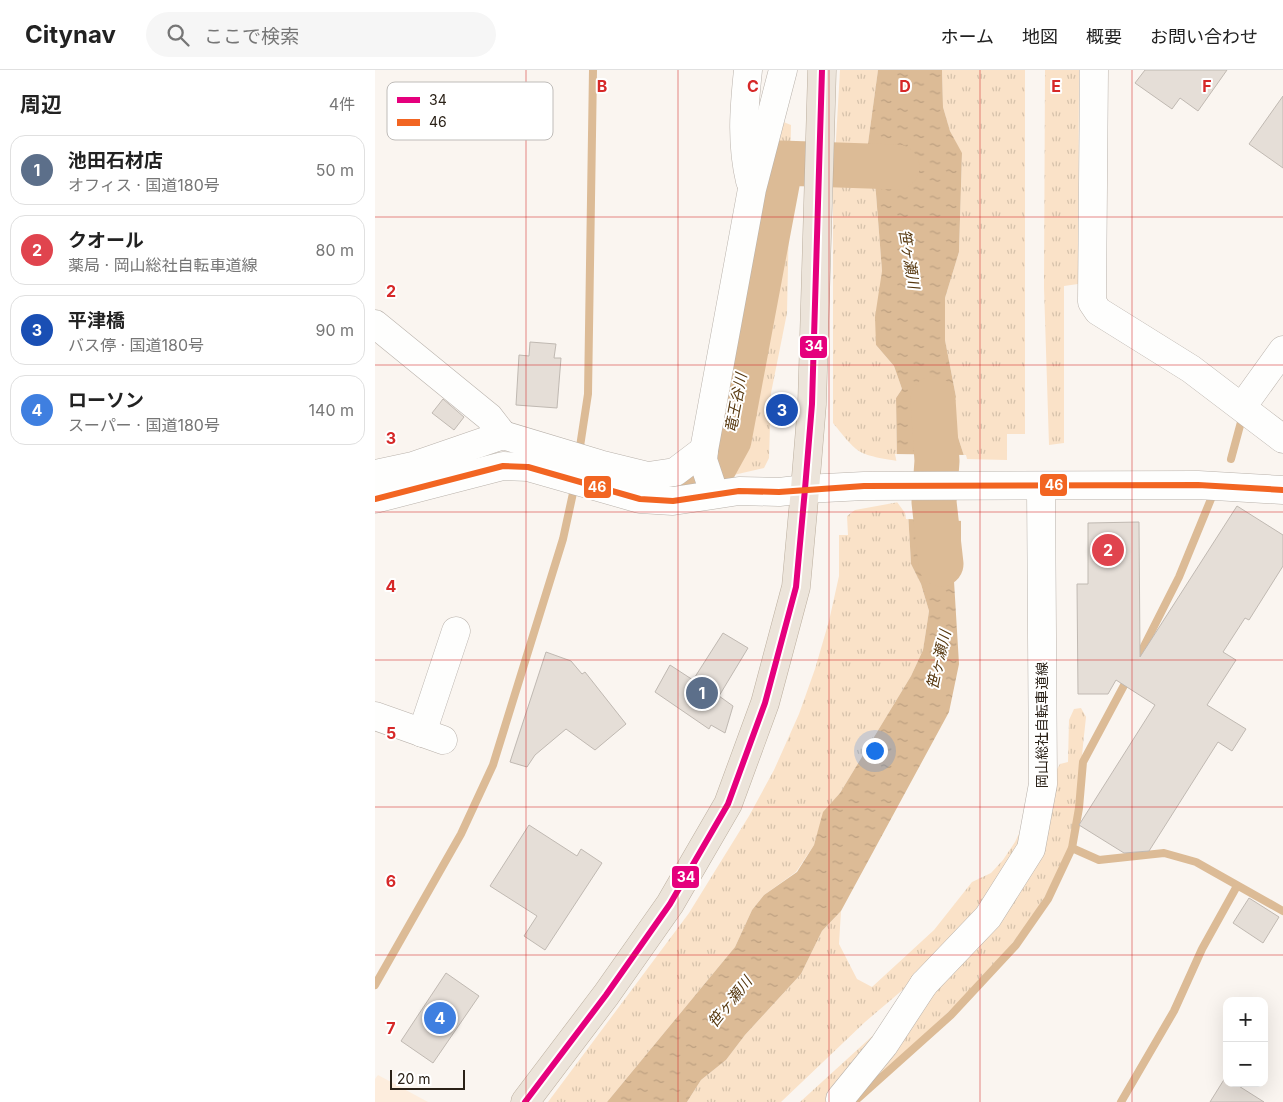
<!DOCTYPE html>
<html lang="ja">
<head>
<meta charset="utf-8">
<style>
  :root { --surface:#fff; --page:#f6f6f6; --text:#222; --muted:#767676; --line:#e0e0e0; --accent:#2563eb }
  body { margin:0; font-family:Inter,"Noto Sans JP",sans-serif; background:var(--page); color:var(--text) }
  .controls { position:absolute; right:15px; bottom:15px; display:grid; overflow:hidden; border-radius:10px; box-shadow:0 5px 20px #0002 }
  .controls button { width:45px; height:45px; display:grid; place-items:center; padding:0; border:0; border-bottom:1px solid var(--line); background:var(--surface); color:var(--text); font:25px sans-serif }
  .scale { position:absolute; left:15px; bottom:12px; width:75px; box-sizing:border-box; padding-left:5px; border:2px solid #2a2117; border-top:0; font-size:14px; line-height:18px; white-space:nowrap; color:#2a2117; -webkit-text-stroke:4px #fff; paint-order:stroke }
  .you { position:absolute; left:499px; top:680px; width:18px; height:18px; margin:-12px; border:4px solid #fff; border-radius:50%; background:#1a73e8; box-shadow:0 0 0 8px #1a73e833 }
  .badge { display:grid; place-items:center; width:32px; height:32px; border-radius:50%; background:var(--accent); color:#fff; font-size:16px; font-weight:700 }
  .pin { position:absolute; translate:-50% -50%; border:2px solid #fff; box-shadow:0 1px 5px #0006 }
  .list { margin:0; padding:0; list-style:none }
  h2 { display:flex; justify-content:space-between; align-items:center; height:65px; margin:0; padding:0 20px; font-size:21px }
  h2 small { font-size:16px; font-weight:400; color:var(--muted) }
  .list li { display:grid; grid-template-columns:32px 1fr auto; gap:15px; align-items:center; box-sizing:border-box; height:70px; margin:0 10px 10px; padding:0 10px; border:1px solid var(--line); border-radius:15px }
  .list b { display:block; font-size:19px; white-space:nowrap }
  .list p { margin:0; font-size:16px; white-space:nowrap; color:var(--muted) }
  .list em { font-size:16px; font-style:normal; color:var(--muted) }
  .icon { flex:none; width:28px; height:28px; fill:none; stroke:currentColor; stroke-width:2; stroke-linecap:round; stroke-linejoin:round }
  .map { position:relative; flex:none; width:908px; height:1032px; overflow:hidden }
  header { display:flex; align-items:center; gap:30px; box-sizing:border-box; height:70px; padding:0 25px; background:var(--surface); border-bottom:1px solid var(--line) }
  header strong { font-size:24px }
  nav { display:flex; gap:28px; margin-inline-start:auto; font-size:18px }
  .search { width:350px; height:45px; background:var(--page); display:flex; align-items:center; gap:12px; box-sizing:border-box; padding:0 18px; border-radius:28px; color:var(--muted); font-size:19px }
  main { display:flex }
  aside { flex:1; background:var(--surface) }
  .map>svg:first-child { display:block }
  .built { fill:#fdeddd }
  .grass { fill:url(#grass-tufts) }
  .water { fill:url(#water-ripples) }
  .pier { fill:#faf5f0 }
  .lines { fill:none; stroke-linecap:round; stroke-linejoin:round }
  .stream { stroke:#dcbb96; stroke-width:8 }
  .river { stroke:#dcbb96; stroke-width:45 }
  .building { fill:#e5ded7; stroke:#c0b9b2 }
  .minor-casing { stroke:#b9b2ab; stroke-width:29 }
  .tertiary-casing { stroke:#b9b2ab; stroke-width:29 }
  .secondary-casing { stroke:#b9b2ab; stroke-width:29 }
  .trunk-casing { stroke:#bbae9e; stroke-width:29 }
  .minor { stroke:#fefefd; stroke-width:28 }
  .tertiary { stroke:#fefefd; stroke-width:28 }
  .secondary { stroke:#fefefd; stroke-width:28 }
  .trunk { stroke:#ece4da; stroke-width:28 }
  .bus-1-casing { stroke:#fff; stroke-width:10 }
  .bus-2-casing { stroke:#fff; stroke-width:10 }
  .bus-1 { stroke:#e5007d; stroke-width:6 }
  .bus-2 { stroke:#f26522; stroke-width:6 }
  .grid { fill:none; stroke:#d62828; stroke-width:1; stroke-opacity:0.55 }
  .labels { text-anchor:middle; stroke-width:4; stroke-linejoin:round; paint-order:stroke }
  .street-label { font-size:14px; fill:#2a2117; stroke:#fff }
  .water-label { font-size:15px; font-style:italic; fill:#56370e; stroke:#fff }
  .key { fill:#fff; stroke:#bfbcb9; stroke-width:1 }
  .key-label { font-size:14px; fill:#2a2117 }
  .grid-label { font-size:16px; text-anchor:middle; font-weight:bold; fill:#d62828; stroke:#fff; stroke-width:4; stroke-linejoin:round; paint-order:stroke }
  .line-badge { stroke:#fff; stroke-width:2 }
  .badge-label { font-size:14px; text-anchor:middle; font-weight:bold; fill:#fff }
</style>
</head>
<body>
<header>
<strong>Citynav</strong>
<div class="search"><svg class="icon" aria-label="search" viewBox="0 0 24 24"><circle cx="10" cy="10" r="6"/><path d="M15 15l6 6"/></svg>ここで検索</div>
<nav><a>ホーム</a><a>地図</a><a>概要</a><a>お問い合わせ</a></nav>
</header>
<main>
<aside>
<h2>周辺<small>4件</small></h2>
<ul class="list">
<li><span class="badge" style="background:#5c6f8a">1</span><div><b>池田石材店</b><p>オフィス · 国道180号</p></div><em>50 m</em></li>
<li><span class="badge" style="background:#e0444e">2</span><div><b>クオール</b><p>薬局 · 岡山総社自転車道線</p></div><em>80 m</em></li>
<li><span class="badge" style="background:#1a4fb4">3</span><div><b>平津橋</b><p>バス停 · 国道180号</p></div><em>90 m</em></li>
<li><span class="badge" style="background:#3f7fe0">4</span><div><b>ローソン</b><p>スーパー · 国道180号</p></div><em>140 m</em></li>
</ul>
</aside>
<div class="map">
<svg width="908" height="1032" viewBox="0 0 908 1032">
  <defs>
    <pattern id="grass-tufts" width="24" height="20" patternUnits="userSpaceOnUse" patternTransform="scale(1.25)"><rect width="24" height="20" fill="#fae2c8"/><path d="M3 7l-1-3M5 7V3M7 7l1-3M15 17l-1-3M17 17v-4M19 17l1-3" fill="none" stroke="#d6c2ab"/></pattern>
    <pattern id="water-ripples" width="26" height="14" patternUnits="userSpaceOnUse" patternTransform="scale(1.25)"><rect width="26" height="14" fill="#dcbb96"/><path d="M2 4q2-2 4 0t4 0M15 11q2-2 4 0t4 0" fill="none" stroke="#bda081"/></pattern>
  </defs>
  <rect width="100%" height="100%" fill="#faf5f0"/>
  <path class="built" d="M3 1005 53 1032H0V1009Z"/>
  <g class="grass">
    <path d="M465 0H503L491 88 460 87Z"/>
    <path d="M567 0H650V364H632V390L590 389 581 361 570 345 581 327 570 270V228L584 182 587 84 575 61 568 37Z"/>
    <path d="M670 0H704L703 214 689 216V373L674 375 669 218Z"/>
    <path d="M406 51 416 55 412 243 396 323 394 388 389 398 341 409 338 399 380 120Z"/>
    <path d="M458 107 500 111 507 201 501 275 519 296 527 319 521 328 522 391C482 384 484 385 458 353Z"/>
    <path d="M524 432 533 442 536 494 546 514 554 541 548 580 536 606 465 723 449 742 439 775 421 802 389 825 377 840 360 877 232 1032H173L314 843 374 746 399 700 424 644 440 599 454 551 464 506V465H473L472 446 480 440Z"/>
    <path d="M706 638 711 647C706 690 704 733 694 775 692 785 686 794 682 803 642 888 554 960 485 1022L613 851 674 713 685 694 693 692 694 650 699 639Z"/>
    <path d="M652 747 651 775 607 842 544 906 490 952 406 1032H312L326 1010 351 990 370 965 426 904 447 861 466 841 464 874 482 909 497 917 559 860 597 812 616 803 628 790 640 772Z"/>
    <path d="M527 939 458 1032H425Z"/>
  </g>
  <g class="water">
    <path d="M503 0H567L568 37 575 61 587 83 584 182 570 228V270L581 327 570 345 581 361 590 389 522 391 521 328 527 319 519 296 501 275 500 247 507 201 500 111 495 109 458 107 460 87 491 88Z"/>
    <path d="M586 432V477L579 511 584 594 574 642 466 841 447 861 426 904 370 965 351 990 326 1010 312 1032H232L360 877 377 840 389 825 422 802 439 775 448 742 465 723 536 606 548 580 554 541 546 514 536 494 533 442Z"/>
  </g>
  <g class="pier">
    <path d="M520 384 591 385 592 389 590 392 562 393 522 394Z"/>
    <path d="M587 429 589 451 531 449 530 443 522 432Z"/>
  </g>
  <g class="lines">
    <g class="stream">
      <path d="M204 383 213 324 218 0"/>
      <path d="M856 389 866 352 870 346"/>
      <path d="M760 594 804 507 836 429"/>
      <path d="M697 778 724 790 789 783 821 792 908 841"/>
      <path d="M0 915 86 764 118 695 188 469 200 414"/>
      <path d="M480 1031 576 945 641 875 673 829 697 778 704 738 708 692 754 606"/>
      <path d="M746 1032 799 941 827 879 862 816"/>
    </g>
    <g class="river">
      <path d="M558 329 562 391 559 432 566 494"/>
      <path d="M233 408 262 416 299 417 338 399 354 370 406 93 522 97"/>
    </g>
  </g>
  <g class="building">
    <path d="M770 0H852L823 41 805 28 797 39 760 13Z"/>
    <path d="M908 26V98L874 74Z"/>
    <path d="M155 272 181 274 179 288H186L182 338 141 335 144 285 154 286Z"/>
    <path d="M68 329 89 347 79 360 57 343Z"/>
    <path d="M862 436 908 465V496L874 550 870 548 848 582 861 590 832 635 871 659 857 681 843 672 774 781 749 783 704 755 780 635 741 610 733 624H703L702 514H713V453L764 452 765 587Z"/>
    <path d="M348 563 373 578 344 626 358 636 350 663 336 655 334 659 280 622 295 595 318 610Z"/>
    <path d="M171 582 196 591 207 604 210 602 251 654 220 680 191 659 160 685 152 697 135 692Z"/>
    <path d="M154 755 202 786 206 779 227 793 170 880 149 866 162 846 115 816Z"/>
    <path d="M874 828 904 847 888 873 858 853Z"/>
    <path d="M71 903 104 926 58 993 26 971Z"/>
    <path d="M850 1008 852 1013H859L889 1032H835Z"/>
  </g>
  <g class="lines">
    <defs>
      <g id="minor">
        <path d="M373 0C369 38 366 73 375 111"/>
        <path d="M719 0 717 232 723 241 816 299 908 369"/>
        <path d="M0 254 114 347 128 365"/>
        <path d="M867 337 908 280"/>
        <path d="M0 404 38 396 128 365 224 394 273 406 300 402 329 380"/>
        <path d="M339 423 328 390 329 380 377 119 408 0"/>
        <path d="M0 429 128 396 153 397 265 429 298 431 364 421 404 422 430 419"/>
        <path d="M0 646 68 670"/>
        <path d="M47 663 81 561"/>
        <path d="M466 1032 465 1029 509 975 549 914"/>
      </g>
      <path id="tertiary" d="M430 419 489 416 823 415 908 420"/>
      <path id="secondary" d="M549 914 613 847 656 779 668 714 666 417"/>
      <path id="trunk" d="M150 1032 231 925 295 834 353 734 390 633 421 517 430 419 437 334 447 0"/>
    </defs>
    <use href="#minor" class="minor-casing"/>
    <use href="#tertiary" class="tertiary-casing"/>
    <use href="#secondary" class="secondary-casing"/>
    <use href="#trunk" class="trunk-casing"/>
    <use href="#minor" class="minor"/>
    <use href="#tertiary" class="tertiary"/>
    <use href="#secondary" class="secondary"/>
    <use href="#trunk" class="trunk"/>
    <defs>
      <path id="bus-1" d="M150 1032 231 925 295 834 353 734 390 633 421 517 430 419 437 334 447 0"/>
      <path id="bus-2" d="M0 429 128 396 153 397 265 429 298 431 364 421 404 422 489 416 823 415 908 420"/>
    </defs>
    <use href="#bus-1" class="bus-1-casing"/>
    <use href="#bus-2" class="bus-2-casing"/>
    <use href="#bus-1" class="bus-1"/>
    <use href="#bus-2" class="bus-2"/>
  </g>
  <path class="grid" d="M151 0V1032M303 0V1032M454 0V1032M605 0V1032M757 0V1032M0 147H908M0 295H908M0 442H908M0 590H908M0 737H908M0 885H908"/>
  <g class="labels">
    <g class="street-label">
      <text transform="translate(667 655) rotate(-90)" y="5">岡山総社自転車道線</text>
    </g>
    <g class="water-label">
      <text transform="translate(534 189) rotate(81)" y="5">笹ヶ瀬川</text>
      <text transform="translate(361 333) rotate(-79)" y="5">竜王谷川</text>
      <text transform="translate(564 590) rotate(-77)" y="5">笹ヶ瀬川</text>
      <text transform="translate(355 932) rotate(-51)" y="5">笹ヶ瀬川</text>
    </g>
  </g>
  <rect x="12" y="12" width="166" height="58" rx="8" class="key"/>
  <rect x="22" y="27" width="23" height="6" fill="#e5007d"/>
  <rect x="22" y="49" width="23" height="7" fill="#f26522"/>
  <g class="key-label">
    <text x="54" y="35">34</text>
    <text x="54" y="57">46</text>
  </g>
  <g class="grid-label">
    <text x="227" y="22">B</text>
    <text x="378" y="22">C</text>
    <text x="530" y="22">D</text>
    <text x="681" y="22">E</text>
    <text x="832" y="22">F</text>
    <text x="16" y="227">2</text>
    <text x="16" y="374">3</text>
    <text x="16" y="522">4</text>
    <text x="16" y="669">5</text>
    <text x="16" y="817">6</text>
    <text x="16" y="964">7</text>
  </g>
  <g class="line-badge">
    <rect x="424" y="265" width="29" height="24" rx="5" fill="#e5007d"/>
    <rect x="664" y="403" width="29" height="24" rx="5" fill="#f26522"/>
    <rect x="208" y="405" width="29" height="24" rx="5" fill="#f26522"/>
    <rect x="296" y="795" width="29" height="24" rx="5" fill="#e5007d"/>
  </g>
  <g class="badge-label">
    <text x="439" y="281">34</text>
    <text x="679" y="420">46</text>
    <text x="222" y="422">46</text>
    <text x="311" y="812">34</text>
  </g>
</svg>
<div class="controls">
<button>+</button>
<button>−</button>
</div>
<div class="scale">20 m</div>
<div class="you"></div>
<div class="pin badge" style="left:327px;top:623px;background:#5c6f8a">1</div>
<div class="pin badge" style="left:733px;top:480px;background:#e0444e">2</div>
<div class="pin badge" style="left:407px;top:340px;background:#1a4fb4">3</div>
<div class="pin badge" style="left:65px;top:948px;background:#3f7fe0">4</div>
</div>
</main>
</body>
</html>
